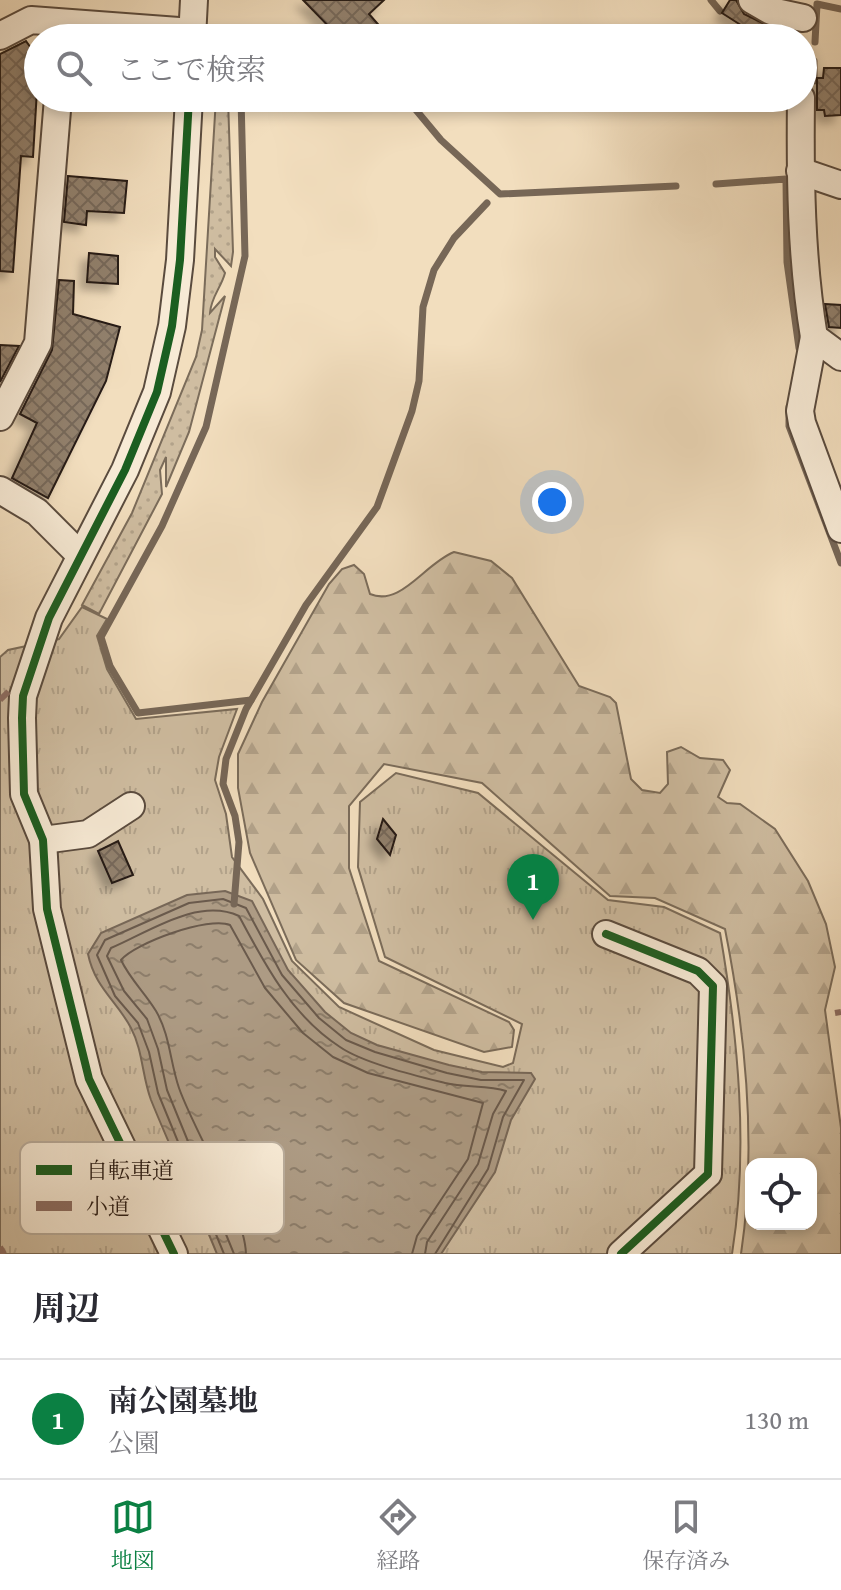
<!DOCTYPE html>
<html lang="ja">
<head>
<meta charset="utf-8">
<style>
  :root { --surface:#fff; --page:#f7f7f7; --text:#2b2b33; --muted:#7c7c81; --line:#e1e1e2; --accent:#0b8043 }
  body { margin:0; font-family:"Gentium Book Plus","Noto Serif JP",serif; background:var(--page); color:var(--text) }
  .controls { position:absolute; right:24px; bottom:24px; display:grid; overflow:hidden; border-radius:16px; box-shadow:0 4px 12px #0003 }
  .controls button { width:72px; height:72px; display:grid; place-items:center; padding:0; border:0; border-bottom:2px solid var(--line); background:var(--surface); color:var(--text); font:40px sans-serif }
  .you { position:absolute; left:552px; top:502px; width:28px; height:28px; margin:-20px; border:6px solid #fff; border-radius:50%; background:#1a73e8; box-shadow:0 0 0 12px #1a73e833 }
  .badge { display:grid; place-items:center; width:52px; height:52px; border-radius:50%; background:var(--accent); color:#fff; font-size:26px; font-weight:700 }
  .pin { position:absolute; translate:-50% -66px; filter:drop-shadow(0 2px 4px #0008) }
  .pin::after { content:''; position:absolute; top:42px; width:28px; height:24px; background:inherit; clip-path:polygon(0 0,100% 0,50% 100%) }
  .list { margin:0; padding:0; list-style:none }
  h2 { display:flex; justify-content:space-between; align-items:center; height:104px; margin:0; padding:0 32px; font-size:34px }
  h2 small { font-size:26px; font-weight:400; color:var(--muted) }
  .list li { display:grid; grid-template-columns:52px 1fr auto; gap:24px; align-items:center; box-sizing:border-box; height:120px; padding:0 32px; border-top:2px solid var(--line) }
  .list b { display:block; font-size:30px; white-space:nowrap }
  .list p { margin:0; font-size:26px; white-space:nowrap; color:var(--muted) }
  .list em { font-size:26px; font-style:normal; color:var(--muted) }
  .icon { flex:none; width:44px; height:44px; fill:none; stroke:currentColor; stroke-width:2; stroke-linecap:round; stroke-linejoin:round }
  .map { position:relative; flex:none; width:841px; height:1254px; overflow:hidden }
  .search { position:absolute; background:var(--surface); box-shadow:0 4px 12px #0003; left:24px; right:24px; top:24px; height:88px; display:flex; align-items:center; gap:20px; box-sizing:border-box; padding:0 28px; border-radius:44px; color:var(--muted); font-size:30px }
  .sheet { height:224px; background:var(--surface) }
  nav { display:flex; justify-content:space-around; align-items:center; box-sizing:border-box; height:112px; border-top:2px solid var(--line); background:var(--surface); font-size:22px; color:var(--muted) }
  nav a { display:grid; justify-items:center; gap:4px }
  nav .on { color:var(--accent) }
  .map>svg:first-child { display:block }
  .grass { fill:url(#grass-dots); stroke:#7b6c5a; stroke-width:2 }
  .forest { fill:url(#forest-firs); stroke:#7b6c5a; stroke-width:2; fill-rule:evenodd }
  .park { fill:url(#park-tufts); stroke:#7b6c5a; stroke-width:2 }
  .water { fill:url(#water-ripples); stroke:#776757; stroke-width:2 }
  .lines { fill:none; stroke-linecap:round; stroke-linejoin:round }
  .shore { stroke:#6a5a4c; stroke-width:2 }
  .stream { stroke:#776757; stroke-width:7 }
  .building { fill:url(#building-cross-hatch); stroke:#271a14; stroke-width:2; filter:url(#shadow) }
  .minor-casing { stroke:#5a4b3e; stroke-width:30 }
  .minor { stroke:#f7ead5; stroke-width:26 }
  .quiet { stroke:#8d6e63; stroke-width:6; stroke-dasharray:12 6; stroke-linecap:butt }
  .cycleway-casing { stroke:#f7ead5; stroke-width:13 }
  .cycleway { stroke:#1b5e20; stroke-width:8 }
  .key { fill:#f7ead5; stroke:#b9ac9b; stroke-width:2 }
  .key-label { font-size:22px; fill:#271a14 }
</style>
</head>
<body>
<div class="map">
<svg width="841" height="1254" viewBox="0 0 841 1254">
  <defs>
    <pattern id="grass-dots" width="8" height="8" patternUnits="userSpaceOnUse" patternTransform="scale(2)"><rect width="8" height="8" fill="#cfbda1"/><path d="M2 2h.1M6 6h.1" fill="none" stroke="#b2a28a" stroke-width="1.8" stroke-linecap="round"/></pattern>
    <pattern id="forest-firs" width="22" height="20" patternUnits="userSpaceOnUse" patternTransform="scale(2)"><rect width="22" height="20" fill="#cfbda1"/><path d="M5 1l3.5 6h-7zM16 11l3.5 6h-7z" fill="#b2a28a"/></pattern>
    <pattern id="park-tufts" width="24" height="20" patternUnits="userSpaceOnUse" patternTransform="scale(2)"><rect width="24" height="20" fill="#cfbda1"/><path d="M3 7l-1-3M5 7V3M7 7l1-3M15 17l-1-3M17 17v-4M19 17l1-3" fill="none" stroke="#b2a28a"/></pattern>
    <pattern id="water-ripples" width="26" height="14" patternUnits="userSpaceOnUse" patternTransform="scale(2)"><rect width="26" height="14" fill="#ad9b84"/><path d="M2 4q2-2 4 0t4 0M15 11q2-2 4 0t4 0" fill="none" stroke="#8d7e6b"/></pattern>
    <pattern id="building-cross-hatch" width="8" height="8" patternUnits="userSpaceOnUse" patternTransform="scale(2)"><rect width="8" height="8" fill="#91806c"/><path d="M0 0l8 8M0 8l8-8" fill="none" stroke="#766858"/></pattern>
    <filter id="shadow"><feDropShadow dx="-7" dy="7" stdDeviation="4" flood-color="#0004"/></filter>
  </defs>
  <rect width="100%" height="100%" fill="#f2debe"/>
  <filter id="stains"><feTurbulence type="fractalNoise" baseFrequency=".0025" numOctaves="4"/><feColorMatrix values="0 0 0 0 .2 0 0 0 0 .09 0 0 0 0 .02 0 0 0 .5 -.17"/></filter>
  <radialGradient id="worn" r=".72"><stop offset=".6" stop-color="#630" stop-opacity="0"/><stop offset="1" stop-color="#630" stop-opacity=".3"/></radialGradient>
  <path class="grass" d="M216 98H228L233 252 231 266 215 249V257L225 273C221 288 211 297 210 313L225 296 189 432 166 487V457L160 470 162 494 99 614 82 605 132 513 196 357 202 330Z"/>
  <path class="forest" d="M454 552 491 561 512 578 579 686 610 697 616 703 631 779 642 790 660 793 668 784 667 752 681 747 700 758 723 760 730 770 718 797 727 803 740 804 775 829 808 881 826 924 835 967 825 1010 841 1128V1254H741C757 1147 746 1035 725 929L655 898 610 896 482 783 384 764 349 806V868L379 961 509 1022 514 1030 512 1047 484 1052 344 1003 296 960 250 853 238 788V754L262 702 329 584 342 569 354 565 364 574 370 594C401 607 424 564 454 552ZM811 1164V1224H751V1164Z"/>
  <path class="park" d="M82 607 107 619 97 636 107 669 136 719 237 709 219 757 215 780 226 814 232 857 263 899 292 961 339 1007 434 1050 503 1067 513 1063 522 1024 385 957 358 867 360 802 396 773 478 793 608 900 664 907 720 933C738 1037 749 1149 732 1254H0V657L8 650 59 639Z"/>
  <path class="water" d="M225 891 252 901 288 970 325 1012 351 1033 377 1045 449 1065 482 1072 531 1073 535 1079 511 1120 495 1172 441 1254H217C196 1202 172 1152 151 1100 142 1076 143 1051 131 1028 117 1001 95 988 88 954L101 933 187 895Z"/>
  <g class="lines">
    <g class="shore">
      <path d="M224 1254 158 1093 149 1052 138 1023 115 996 97 955 105 940 189 903 223 899 246 908 282 975 319 1018 346 1040 375 1052 447 1073 481 1080H524L503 1117 488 1169 435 1254"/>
      <path d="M234 1254 167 1090 158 1049 147 1019 124 991 107 956 111 948C149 932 198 897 239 916 265 965 292 1016 340 1047 363 1063 417 1076 445 1083 465 1088 488 1085 506 1091L493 1114 478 1164 427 1242 425 1254"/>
      <path d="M246 1254C245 1213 194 1131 179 1088 170 1062 170 1035 156 1011 145 993 130 979 121 960 135 943 209 916 230 925L265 988 303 1033 333 1057 368 1073 483 1103 468 1159 417 1236 412 1254"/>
    </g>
    <g class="stream">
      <path d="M711 0 720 11"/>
      <path d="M815 42 817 4 841 9"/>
      <path d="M814 61V81"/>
      <path d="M241 98 245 256 206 427 162 526 101 637 110 666 138 713 251 700"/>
      <path d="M406 98 441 140 500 194 676 186"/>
      <path d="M716 184 786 179 787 262 799 348"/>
      <path d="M789 407V426L841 563"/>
      <path d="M234 904 239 842 235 816 223 784 226 759 246 709 306 605 377 507 412 411 419 381 423 307 434 270 454 238 487 203"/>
    </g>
  </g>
  <g class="building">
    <path d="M303 0H384L369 14 390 38H340Z"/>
    <path d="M730 0H736L744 14 773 28 748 25 747 29 722 13Z"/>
    <path d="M26 41 38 58 31 64 38 73 33 157 21 156 13 272 0 271V54Z"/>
    <path d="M824 68H841V115L825 116 824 110H817V78H823Z"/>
    <path d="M68 176 127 181 124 213 87 211 86 225 64 222Z"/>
    <path d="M89 253 118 256V284L87 282Z"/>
    <path d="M59 280 74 281 73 314 120 327 106 381 48 498 12 478 37 423 20 414 52 350Z"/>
    <path d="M825 304 841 305V328L829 327Z"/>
    <path d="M0 345 19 346 0 382Z"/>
    <path d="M383 819 396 835 390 855 377 839Z"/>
    <path d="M118 841 133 875 112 883 98 851Z"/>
  </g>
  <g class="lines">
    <defs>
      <g id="minor">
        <path d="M752 0 771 11 803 18"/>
        <path d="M0 36 31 20 192 32"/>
        <path d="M192 38 194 0"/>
        <path d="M801 98C800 178 801 258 814 337L841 357"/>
        <path d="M800 171 841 185"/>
        <path d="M814 337 800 411 802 423 841 529"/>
        <path d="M0 417 38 343 58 98"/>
        <path d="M0 490 37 512 80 555"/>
        <path d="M43 840 88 834 131 806"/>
        <path d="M606 934 698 971 713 986 708 1174 621 1254"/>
        <path d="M174 1254 89 1079 47 909 43 840 24 794 22 718 23 696 49 618 125 470 157 392 172 326 180 260 189 98"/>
      </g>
    </defs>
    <use href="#minor" class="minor-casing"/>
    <use href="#minor" class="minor"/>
    <g class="quiet">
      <path d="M0 700 10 690"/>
      <path d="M835 1013 841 1012"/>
      <path d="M0 1247 4 1254"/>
    </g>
    <defs>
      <g id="cycleway">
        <path d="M606 934 698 971 713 986 708 1174 621 1254"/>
        <path d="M174 1254 89 1079 47 909 43 840 24 794 22 718 23 696 49 618 125 470 157 392 172 326 180 260 189 98"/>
      </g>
    </defs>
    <use href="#cycleway" class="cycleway-casing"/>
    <use href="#cycleway" class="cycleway"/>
  </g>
  <rect x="20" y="1142" width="264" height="92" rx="12" class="key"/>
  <rect x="36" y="1165" width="36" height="10" fill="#1b5e20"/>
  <rect x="36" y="1201" width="36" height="10" fill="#8d6e63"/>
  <g class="key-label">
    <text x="86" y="1178">自転車道</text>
    <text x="86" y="1214">小道</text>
  </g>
  <rect width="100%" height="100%" filter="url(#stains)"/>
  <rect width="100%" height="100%" fill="url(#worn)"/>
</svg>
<div class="controls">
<button><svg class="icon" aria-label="locate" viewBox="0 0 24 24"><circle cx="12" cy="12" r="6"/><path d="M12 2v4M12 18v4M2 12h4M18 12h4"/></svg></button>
</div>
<div class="you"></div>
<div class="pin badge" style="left:533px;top:920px">1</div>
<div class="search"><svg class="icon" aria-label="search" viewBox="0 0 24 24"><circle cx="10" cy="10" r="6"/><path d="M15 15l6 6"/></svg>ここで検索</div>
</div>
<section class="sheet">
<h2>周辺<small></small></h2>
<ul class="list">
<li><span class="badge">1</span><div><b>南公園墓地</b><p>公園</p></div><em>130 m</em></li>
</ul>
</section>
<nav>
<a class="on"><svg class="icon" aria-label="map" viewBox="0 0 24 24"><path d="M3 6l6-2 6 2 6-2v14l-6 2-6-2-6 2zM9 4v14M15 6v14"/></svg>地図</a>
<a><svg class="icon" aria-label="directions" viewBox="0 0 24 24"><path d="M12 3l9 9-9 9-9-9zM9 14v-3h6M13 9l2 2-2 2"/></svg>経路</a>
<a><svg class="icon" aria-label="saved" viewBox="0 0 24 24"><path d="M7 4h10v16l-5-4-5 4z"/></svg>保存済み</a>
</nav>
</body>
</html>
